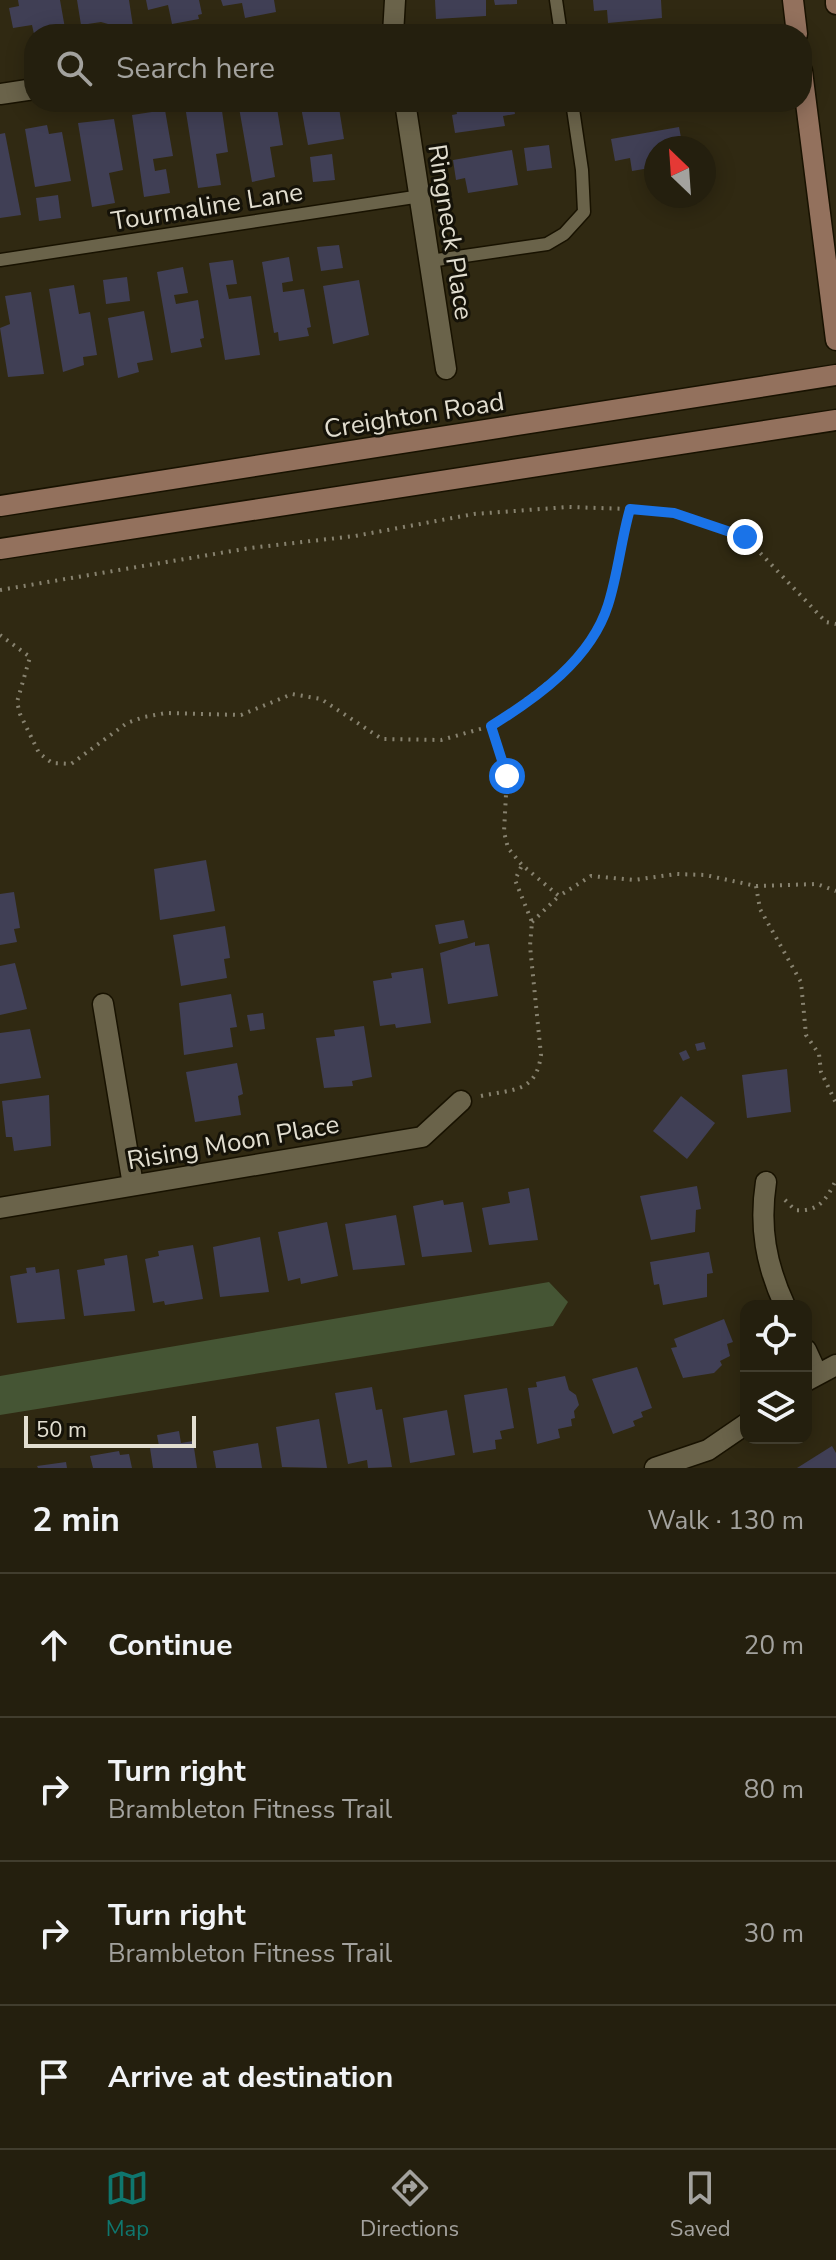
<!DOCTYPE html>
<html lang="en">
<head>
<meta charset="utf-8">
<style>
  :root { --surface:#241f0e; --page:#2c2717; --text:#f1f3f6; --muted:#a3a29e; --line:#413d2e; --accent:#0f766e }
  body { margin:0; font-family:"Nunito Sans",sans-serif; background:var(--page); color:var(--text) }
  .controls { position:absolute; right:24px; bottom:24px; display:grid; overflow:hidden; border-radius:16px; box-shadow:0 4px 20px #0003 }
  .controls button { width:72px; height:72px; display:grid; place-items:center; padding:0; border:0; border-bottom:2px solid var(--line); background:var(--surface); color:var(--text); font:40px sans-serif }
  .compass { position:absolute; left:644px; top:136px; width:72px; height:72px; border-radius:50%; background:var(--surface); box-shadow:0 4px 20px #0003; rotate:335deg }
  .scale { position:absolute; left:24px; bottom:20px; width:172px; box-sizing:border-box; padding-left:8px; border:4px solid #e2ded0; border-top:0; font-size:22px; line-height:28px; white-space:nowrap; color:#e2ded0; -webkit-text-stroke:6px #151208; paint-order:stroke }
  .stop { position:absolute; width:24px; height:24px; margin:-18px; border:6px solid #1a73e8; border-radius:50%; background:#fff }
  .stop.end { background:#1a73e8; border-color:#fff; box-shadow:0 2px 8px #0008 }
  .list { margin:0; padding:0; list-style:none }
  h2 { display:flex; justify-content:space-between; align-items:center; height:104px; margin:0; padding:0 32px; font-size:34px }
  h2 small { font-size:26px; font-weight:400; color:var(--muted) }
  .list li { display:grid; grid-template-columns:52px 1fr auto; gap:24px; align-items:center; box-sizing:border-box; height:144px; padding:0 32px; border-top:2px solid var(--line) }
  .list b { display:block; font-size:30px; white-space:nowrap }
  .list p { margin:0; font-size:26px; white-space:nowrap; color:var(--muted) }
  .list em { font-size:26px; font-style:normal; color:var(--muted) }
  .icon { flex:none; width:44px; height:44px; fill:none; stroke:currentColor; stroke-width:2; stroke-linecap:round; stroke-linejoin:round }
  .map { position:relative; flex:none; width:836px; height:1468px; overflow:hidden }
  .search { position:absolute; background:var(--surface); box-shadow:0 4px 20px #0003; left:24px; right:24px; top:24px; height:88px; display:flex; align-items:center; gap:20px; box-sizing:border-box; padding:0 28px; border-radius:32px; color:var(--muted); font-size:30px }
  .sheet { height:680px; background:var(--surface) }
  nav { display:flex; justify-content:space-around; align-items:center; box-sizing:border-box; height:112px; border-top:2px solid var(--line); background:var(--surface); font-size:22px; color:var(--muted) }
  nav a { display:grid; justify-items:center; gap:4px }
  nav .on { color:var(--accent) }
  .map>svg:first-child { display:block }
  .green { fill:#455534 }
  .building { fill:#403f55 }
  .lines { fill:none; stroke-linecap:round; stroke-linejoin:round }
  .lane-casing { stroke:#181200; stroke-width:15 }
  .street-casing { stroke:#181200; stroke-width:23 }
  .secondary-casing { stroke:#181200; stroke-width:23 }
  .path { stroke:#87826f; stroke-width:4; stroke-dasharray:2 6; stroke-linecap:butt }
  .lane { stroke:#6a634a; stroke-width:12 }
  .street { stroke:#6a634a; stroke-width:20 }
  .secondary { stroke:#93715d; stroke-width:20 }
  .route { stroke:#1a73e8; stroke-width:10 }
  .labels { text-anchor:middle; stroke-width:6; stroke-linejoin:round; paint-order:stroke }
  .street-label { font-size:26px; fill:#e2ded0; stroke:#151208 }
</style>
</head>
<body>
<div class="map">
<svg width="836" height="1468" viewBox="0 0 836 1468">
  <rect width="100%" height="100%" fill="#302912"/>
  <path class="green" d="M549 1282 568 1302 553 1326 0 1415V1376Z"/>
  <g class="building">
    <path d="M18 0H60L66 34H34L32 25 13 28 9 8 19 6Z"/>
    <path d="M77 0H129L134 33 110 34 108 24 101 22 81 25Z"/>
    <path d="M146 0H199L202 14 198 15 199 19 172 24 168 5 148 10Z"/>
    <path d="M221 0H274L276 12 245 18 242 3 223 6Z"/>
    <path d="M435 0H486V16L436 19Z"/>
    <path d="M494 0H517V4L495 5Z"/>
    <path d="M593 0H661L662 18 608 23 607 10 594 11Z"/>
    <path d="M209 102 210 112 222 111 228 152 216 154 221 185 198 188 185 106Z"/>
    <path d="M238 102H276L283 145 270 147 275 177 252 182Z"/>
    <path d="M300 102H338L344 139 308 145Z"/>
    <path d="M455 102H513L515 114 503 116 505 126 455 133 452 115 457 114Z"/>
    <path d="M165 110 173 156 153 159 155 171 166 169 170 193 144 197 132 115Z"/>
    <path d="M114 119 123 170 109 173 115 203 92 207 78 123Z"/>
    <path d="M47 125 49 134 62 132 71 181 35 187 25 129Z"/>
    <path d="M679 127 683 148H656V167L632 171 630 158 615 161 611 139Z"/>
    <path d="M5 133 21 215 0 218V134Z"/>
    <path d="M549 145 552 168 527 171 524 148Z"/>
    <path d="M512 150 518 185 468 193 465 178 456 180 453 160Z"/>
    <path d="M332 154 335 180 313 182 310 157Z"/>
    <path d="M58 195 61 218 39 221 36 198Z"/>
    <path d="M339 245 343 268 321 271 317 247Z"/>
    <path d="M289 257 293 281 282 283 283 292 304 289 311 327 307 328 309 336 279 341 278 332 274 333 262 262Z"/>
    <path d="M233 260 237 284 226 285 229 299 251 296 260 355 225 360 209 263Z"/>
    <path d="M183 267 188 293 174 295 176 304 198 300 204 338 200 339 202 347 171 353 157 272Z"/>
    <path d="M127 277 130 301 106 304 103 280Z"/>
    <path d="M359 280 369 335 333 344 323 286Z"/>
    <path d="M74 285 79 314 90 312 97 355 83 357 84 365 63 372 49 289Z"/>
    <path d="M31 292 44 374 8 377 0 328 10 324 5 296Z"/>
    <path d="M144 311 153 360 137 363 139 372 118 378 108 318Z"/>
    <path d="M206 860 215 911 160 920 154 869Z"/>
    <path d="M14 892 20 928 14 929 17 942 0 945V894Z"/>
    <path d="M464 920 468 938 439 944 435 925Z"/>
    <path d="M225 926 230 958 224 959 227 978 181 986 173 935Z"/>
    <path d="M475 942V946L489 944 498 996 448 1004 440 953Z"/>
    <path d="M15 963 27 1009 0 1015V966Z"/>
    <path d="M423 968 431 1023 396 1028 395 1024 380 1026 373 981 392 978 391 973Z"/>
    <path d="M231 994 237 1027 230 1028 233 1047 184 1055 179 1003Z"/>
    <path d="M263 1013 265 1029 250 1031 247 1015Z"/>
    <path d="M364 1026 372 1077 352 1081 353 1086 324 1088 316 1038 335 1036 334 1030Z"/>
    <path d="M30 1029 41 1078 0 1084V1033Z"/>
    <path d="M704 1042 706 1049 697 1051 695 1044Z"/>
    <path d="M686 1050 690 1058 683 1061 679 1053Z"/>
    <path d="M237 1063 243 1094 238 1096 241 1115 195 1122 186 1072Z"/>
    <path d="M787 1069 791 1112 747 1118 742 1075Z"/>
    <path d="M49 1095 51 1146 14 1151 12 1137H6L2 1101Z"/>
    <path d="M681 1096 715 1123 687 1159 653 1131Z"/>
    <path d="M697 1186 701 1209 696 1210 695 1232 651 1240 640 1196Z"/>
    <path d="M529 1188 538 1240 489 1245 482 1208 510 1203 508 1192Z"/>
    <path d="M443 1200 444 1205 463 1202 472 1252 422 1257 413 1206Z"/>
    <path d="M396 1215 405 1265 353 1270 345 1224Z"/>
    <path d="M327 1222 338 1276 301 1284 300 1278 288 1281 278 1232Z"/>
    <path d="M260 1237 269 1292 220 1297 213 1247Z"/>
    <path d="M193 1245 203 1299 165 1305 164 1301 153 1303 145 1259 159 1256 158 1251Z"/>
    <path d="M709 1252 713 1273 707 1274V1297L663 1305 659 1284 654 1285 650 1262Z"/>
    <path d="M127 1255 135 1311 84 1316 77 1270 105 1265 104 1259Z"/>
    <path d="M35 1267 36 1273 59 1269 65 1319 17 1323 10 1276 27 1273 26 1268Z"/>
    <path d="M724 1319 733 1342 727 1344 730 1356 720 1361 722 1365 714 1373 683 1378 671 1348 677 1347 674 1339Z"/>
    <path d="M637 1367 652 1408 641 1412 643 1417 633 1421 635 1426 613 1434 592 1379Z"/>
    <path d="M565 1376 569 1390 576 1395 579 1405 574 1411 575 1418 571 1419 572 1426 558 1429 560 1438 537 1444 528 1388 537 1387 536 1382Z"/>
    <path d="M372 1387 376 1410 382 1409 392 1467 368 1468 367 1460 348 1464 335 1393Z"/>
    <path d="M507 1388 514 1428 500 1431 502 1439 495 1440 496 1449 473 1453 464 1395Z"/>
    <path d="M447 1410 455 1455 410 1463 403 1418Z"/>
    <path d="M319 1419 327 1468 282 1467 276 1427Z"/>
    <path d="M179 1431 181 1443 193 1441 197 1468H153L150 1448 159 1446 157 1435Z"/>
    <path d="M258 1443 262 1468H216L213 1451Z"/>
    <path d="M832 1446 836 1453V1468H797Z"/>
    <path d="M119 1451 120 1455 129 1454 132 1468H93L90 1456Z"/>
    <path d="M66 1462 67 1468H38L37 1466Z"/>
  </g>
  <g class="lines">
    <defs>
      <g id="lane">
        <path d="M556 0 561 34"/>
        <path d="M0 260 421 196"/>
        <path d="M430 261 547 244 564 234 584 212 582 170 572 102"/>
      </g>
      <g id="street">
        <path d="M393 34 395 0"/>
        <path d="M0 94 34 89"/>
        <path d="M405 102 446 369"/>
        <path d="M103 1004 133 1185"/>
        <path d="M766 1182C759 1227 766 1265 785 1306"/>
        <path d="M0 1208 422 1137 461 1101"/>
        <path d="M806 1350 817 1374"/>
        <path d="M806 1381 836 1365"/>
        <path d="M655 1468 708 1450 746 1424"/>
      </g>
      <g id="secondary">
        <path d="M793 0 797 34"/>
        <path d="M836 0V4"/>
        <path d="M802 71 836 340"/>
        <path d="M0 506 836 375"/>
        <path d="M0 549 836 420"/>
      </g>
    </defs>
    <use href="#lane" class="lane-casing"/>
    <use href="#street" class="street-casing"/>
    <use href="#secondary" class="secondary-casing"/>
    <g class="path">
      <path d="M0 590 250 548 355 536 474 514 568 507 630 509"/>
      <path d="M0 635 30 657 17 702 20 714 39 753 52 763 71 764 127 723 144 717 166 713 241 715 292 694 321 699 382 739 441 740 491 726 566 669 595 635 608 605 630 509 674 513 745 537 826 622 836 624"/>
      <path d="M491 726 507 776 504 832 508 848 522 865 559 896 591 876 634 880 676 874 705 875 756 886 760 909 801 982 806 1035 819 1054 821 1072 836 1103"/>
      <path d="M756 886 817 884 836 891"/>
      <path d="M532 922 559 896"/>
      <path d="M481 1096C513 1089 536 1093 541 1055L530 946 532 922 515 880 522 865"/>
      <path d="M785 1200 795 1210C819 1212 826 1200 836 1180"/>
    </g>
    <use href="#lane" class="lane"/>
    <use href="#street" class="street"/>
    <use href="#secondary" class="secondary"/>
  </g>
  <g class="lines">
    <path class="route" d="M507 776 491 726C538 697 591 659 608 605 618 574 621 540 630 509L674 513 745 537"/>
  </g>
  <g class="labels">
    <g class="street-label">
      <text transform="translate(207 206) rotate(-9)" y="9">Tourmaline Lane</text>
      <text transform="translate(451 232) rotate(81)" y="9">Ringneck Place</text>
      <text transform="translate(414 415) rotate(-9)" y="9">Creighton Road</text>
      <text transform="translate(233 1142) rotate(-10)" y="9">Rising Moon Place</text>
    </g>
  </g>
</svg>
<div class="controls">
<button><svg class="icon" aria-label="locate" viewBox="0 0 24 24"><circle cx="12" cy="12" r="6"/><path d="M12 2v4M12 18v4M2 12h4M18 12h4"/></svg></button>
<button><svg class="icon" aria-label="layers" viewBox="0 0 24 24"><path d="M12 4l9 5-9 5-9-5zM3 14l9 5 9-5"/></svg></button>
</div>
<svg class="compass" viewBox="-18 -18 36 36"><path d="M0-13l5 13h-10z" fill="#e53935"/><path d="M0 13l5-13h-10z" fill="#a3a29e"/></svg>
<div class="scale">50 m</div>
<div class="stop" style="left:507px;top:776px"></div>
<div class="stop end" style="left:745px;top:537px"></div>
<div class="search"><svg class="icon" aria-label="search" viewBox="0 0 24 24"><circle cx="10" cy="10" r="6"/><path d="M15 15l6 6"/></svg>Search here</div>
</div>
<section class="sheet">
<h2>2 min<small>Walk · 130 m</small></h2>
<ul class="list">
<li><svg class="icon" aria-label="ahead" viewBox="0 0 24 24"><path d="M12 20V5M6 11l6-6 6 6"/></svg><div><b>Continue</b></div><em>20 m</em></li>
<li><svg class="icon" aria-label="right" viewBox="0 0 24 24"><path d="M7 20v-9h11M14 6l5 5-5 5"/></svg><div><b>Turn right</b><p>Brambleton Fitness Trail</p></div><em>80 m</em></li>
<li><svg class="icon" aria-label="right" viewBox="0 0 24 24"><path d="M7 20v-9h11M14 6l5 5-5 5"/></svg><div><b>Turn right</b><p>Brambleton Fitness Trail</p></div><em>30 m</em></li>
<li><svg class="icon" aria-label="arrive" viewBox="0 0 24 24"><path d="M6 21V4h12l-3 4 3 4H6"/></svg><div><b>Arrive at destination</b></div></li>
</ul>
</section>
<nav>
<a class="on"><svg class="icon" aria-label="map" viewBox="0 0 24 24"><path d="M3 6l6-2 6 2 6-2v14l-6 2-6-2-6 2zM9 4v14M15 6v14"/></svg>Map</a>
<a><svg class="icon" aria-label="directions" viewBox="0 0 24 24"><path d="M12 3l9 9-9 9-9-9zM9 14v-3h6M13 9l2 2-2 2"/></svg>Directions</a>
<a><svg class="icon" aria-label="saved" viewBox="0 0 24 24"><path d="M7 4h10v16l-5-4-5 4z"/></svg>Saved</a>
</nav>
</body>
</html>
